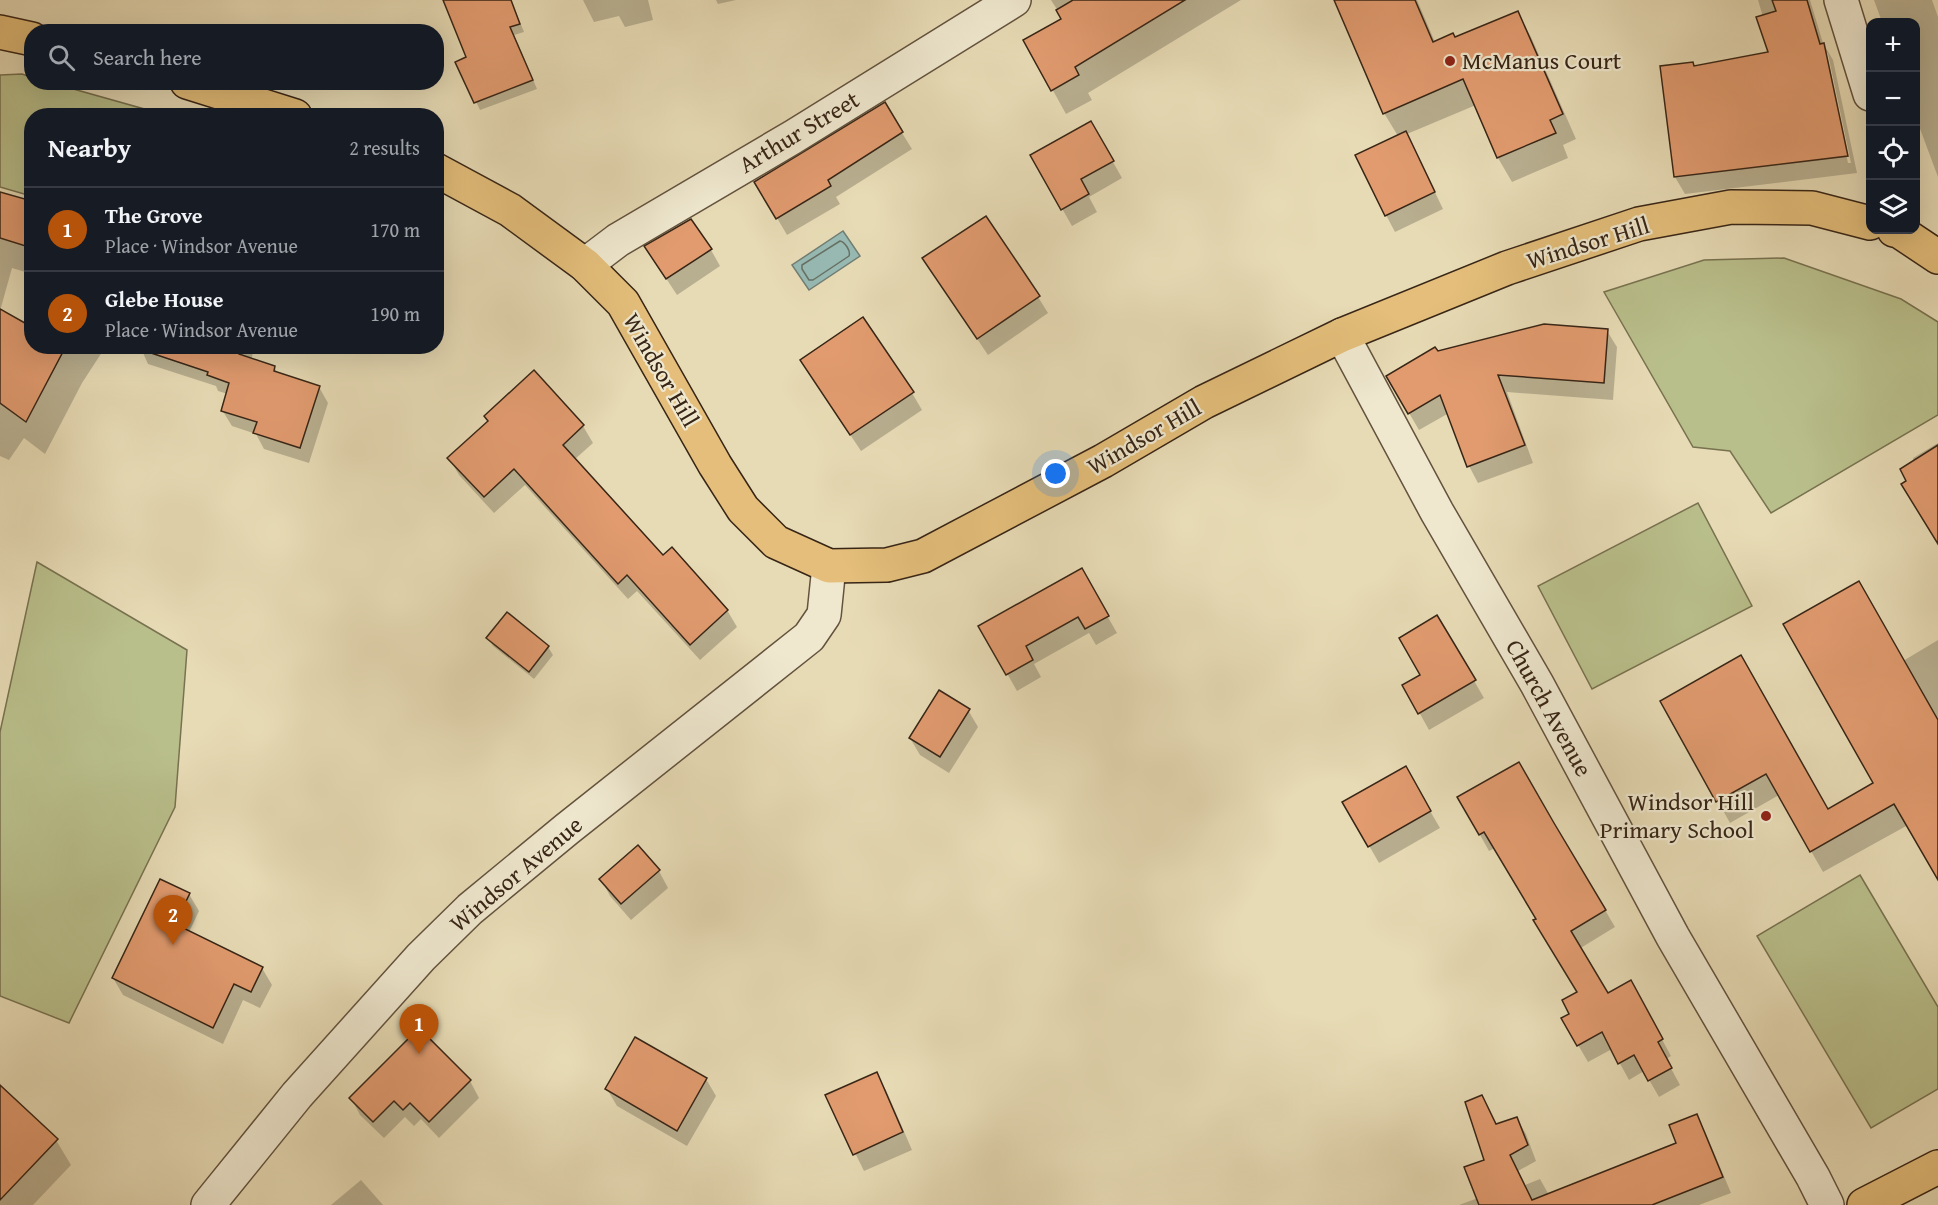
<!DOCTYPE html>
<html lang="en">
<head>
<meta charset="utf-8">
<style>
  :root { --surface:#171b24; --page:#242831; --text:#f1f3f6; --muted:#9ea1a6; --line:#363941; --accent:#b45309 }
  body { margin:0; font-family:"Gentium Book Plus",serif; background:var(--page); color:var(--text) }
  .controls { position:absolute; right:18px; top:18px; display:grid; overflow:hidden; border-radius:12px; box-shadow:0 6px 24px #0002 }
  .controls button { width:54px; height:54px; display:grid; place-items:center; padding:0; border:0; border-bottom:2px solid var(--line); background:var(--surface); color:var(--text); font:30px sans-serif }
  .you { position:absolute; left:1056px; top:474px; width:21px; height:21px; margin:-15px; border:4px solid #fff; border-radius:50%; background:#1a73e8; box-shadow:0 0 0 9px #1a73e833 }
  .badge { display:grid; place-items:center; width:39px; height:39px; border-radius:50%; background:var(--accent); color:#fff; font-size:20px; font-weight:700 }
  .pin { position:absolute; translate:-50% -50px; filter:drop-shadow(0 2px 3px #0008) }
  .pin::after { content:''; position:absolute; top:32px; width:21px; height:18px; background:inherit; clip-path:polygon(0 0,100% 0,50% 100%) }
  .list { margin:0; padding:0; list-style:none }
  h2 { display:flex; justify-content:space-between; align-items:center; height:78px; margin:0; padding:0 24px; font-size:26px }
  h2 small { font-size:20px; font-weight:400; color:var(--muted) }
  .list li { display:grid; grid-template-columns:39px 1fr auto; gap:18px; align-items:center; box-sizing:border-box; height:84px; padding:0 24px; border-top:2px solid var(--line) }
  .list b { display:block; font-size:22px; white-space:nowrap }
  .list p { margin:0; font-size:20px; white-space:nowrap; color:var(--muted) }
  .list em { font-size:20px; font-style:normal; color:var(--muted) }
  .icon { flex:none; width:33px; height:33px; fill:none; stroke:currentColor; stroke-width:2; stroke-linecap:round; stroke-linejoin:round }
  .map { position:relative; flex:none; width:1938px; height:1205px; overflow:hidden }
  .search { position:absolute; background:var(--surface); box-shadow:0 6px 24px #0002; left:24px; top:24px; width:420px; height:66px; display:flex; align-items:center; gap:15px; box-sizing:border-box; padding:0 21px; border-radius:24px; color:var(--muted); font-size:22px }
  .panel { position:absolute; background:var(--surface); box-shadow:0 6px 24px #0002; left:24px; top:108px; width:420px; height:246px; border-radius:24px }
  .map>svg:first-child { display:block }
  .green { fill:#b9bf8b; stroke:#787250; stroke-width:1.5 }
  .water { fill:#97bab3; stroke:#717e74; stroke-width:1.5 }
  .shadow { fill:#0003; fill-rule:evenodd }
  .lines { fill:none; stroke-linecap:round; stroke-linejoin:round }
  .shore { stroke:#677064; stroke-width:1.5 }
  .building { fill:#e19b6f; stroke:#372516; stroke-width:1.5 }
  .street-casing { stroke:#63523e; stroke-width:36 }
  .primary-casing { stroke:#372516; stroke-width:36 }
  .highway-casing { stroke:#372516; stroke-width:36 }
  .street { stroke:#efe8cf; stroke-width:33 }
  .primary { stroke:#e4be7a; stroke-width:33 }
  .highway { stroke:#e4be7a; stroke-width:33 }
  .poi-dot { fill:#8f2418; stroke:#efe8cf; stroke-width:2 }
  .labels { text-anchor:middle; stroke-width:4.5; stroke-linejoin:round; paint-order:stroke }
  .poi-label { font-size:24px; fill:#372516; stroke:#efe8cf; text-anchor:start }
  .street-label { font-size:24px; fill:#372516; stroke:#efe8cf }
</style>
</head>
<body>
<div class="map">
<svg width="1938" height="1205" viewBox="0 0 1938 1205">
  <rect width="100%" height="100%" fill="#e7dbb5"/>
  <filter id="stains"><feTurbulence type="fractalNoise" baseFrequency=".00333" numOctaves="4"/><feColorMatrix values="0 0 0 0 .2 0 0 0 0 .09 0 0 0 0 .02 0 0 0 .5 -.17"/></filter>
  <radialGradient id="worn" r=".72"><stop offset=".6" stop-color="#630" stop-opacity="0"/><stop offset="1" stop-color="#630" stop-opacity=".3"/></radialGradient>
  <g class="green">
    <path d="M22 74 31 77 32 82 52 83 155 112 157 115 32 116 31 196 0 187V75Z"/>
    <path d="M1784 258 1901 299 1938 322V415L1771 513 1730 451 1693 447 1604 292 1704 260Z"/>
    <path d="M1698 503 1752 606 1592 689 1538 586Z"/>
    <path d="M37 562 187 650 175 807 69 1023 0 996V732Z"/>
    <path d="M1860 875 1938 1007V1089L1871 1128 1757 936Z"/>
  </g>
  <path class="water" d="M843 231 860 256 809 290 792 265Z"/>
  <g class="shadow">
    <path d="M444 0H511L524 32 514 35 537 89 480 110 457 62 468 58Z"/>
    <path d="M583 0H648L653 20 625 27 619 16 594 22Z"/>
    <path d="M716 0H736L718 4Z"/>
    <path d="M1051 0H1241L1088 93 1092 100 1066 114 1025 40 1063 19Z"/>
    <path d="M1336 0H1417L1435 42 1455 39 1517 12 1531 37 1576 139 1563 145 1568 158 1512 182 1498 158 1476 105 1407 134 1443 209 1395 232 1386 215 1398 136 1384 113Z"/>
    <path d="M1758 0H1810L1823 43 1833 60 1857 173 1685 194 1675 177 1695 68 1770 53 1763 17ZM1824 50 1828 54 1851 163H1848Z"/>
    <path d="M1874 0H1932L1938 17V177L1916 118V22H1882Z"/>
    <path d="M884 104 912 149 836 197 840 204 787 235 756 182Z"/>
    <path d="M1091 123 1122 178 1089 197 1097 212 1072 226 1032 156Z"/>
    <path d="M0 194 32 203V274L12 268 0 311Z"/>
    <path d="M711 250 720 266 677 295 656 263Z"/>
    <path d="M934 275 1038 297 1048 313 988 355Z"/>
    <path d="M0 311 30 328 32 325V346H106L82 383 45 454 24 438 9 460 0 456Z"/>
    <path d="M1607 331 1617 347 1613 400 1507 392 1533 463 1478 483 1469 466 1449 413 1419 430 1388 377 1437 353Z"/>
    <path d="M140 346H249L253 353 251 360 274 367 278 374 319 387 328 403 309 463 264 449 256 434 232 426 222 410 228 394 218 391 216 386 148 364Z"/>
    <path d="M534 372 583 426 593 443 574 460 663 558 727 610 737 627 700 660 637 591 628 599 525 485 494 513 459 475 449 458 489 422Z"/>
    <path d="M812 377 912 393 922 410 861 451Z"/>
    <path d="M1938 443V543L1909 482 1914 462 1913 458Z"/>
    <path d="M1081 570 1117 633 1096 645 1089 633 1034 664 1041 677 1017 691 980 626Z"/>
    <path d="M1437 617 1484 698 1429 730 1404 685 1422 675Z"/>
    <path d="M488 638 548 647 553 655 534 679 493 646Z"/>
    <path d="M1938 640V877L1908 825 1823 872 1779 795 1730 823 1662 702 1828 811 1875 784 1903 661Z"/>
    <path d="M968 710 978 727 949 773 920 755 910 738Z"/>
    <path d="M1405 768 1440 828 1379 863 1344 802Z"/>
    <path d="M1459 797 1605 910 1615 927 1579 949 1607 995 1640 999 1671 1056 1666 1059 1680 1085 1659 1097 1644 1071 1629 1080 1612 1049 1588 1062 1563 1019 1571 1014 1578 993 1538 920 1495 848 1489 851Z"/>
    <path d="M659 871 668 888 631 920 610 896 601 879Z"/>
    <path d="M189 894 199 911 189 932 262 968 272 985 260 1008 243 1000 223 1044 123 995 113 978Z"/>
    <path d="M876 1074 886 1090 912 1150 864 1171 827 1096Z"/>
    <path d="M706 1079 716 1096 687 1146 617 1106 607 1089Z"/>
    <path d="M470 1081 479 1098 439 1138 421 1119 414 1126 405 1117 384 1138 360 1115 351 1098Z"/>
    <path d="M0 1087 56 1140 71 1165 33 1205H0Z"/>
    <path d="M1482 1097 1497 1125 1517 1119 1526 1134 1536 1161 1518 1171 1525 1185 1540 1179 1549 1195 1678 1144 1696 1116 1705 1131 1731 1193 1699 1205H1459L1478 1198 1486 1160Z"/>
    <path d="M361 1180 383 1205H331Z"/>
  </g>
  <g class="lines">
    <path class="shore" d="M840 241C845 242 851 251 849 256L813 280H809L802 269V265Z"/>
  </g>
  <g class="building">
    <path d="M443 0H511L520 24 510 27 533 80 474 103 455 62 466 57Z"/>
    <path d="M1073 0H1185L1075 67 1079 75 1051 91 1023 40 1061 19 1056 10Z"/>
    <path d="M1334 0H1415L1433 42 1453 33 1455 37 1518 11 1563 114 1550 120 1556 133 1497 158 1463 79 1383 114Z"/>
    <path d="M1772 0H1807L1820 44 1824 43 1848 156 1674 177 1660 66 1693 62 1694 66 1768 52 1756 17 1776 11Z"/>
    <path d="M885 102 903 132 828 180 831 186 776 219 754 182Z"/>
    <path d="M1091 121 1114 161 1081 179 1089 194 1061 210 1030 155Z"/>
    <path d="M1406 131 1435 192 1385 216 1355 155Z"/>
    <path d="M0 192 32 201V248L0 238Z"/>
    <path d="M986 216 1040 296 977 339 922 258Z"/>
    <path d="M691 219 712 249 666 279 644 246Z"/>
    <path d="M0 309 32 327V346H66L26 422 0 403Z"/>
    <path d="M863 317 914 392 850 435 800 360Z"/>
    <path d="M1544 324 1608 329 1604 383 1498 375 1525 445 1467 467 1440 395 1408 414 1386 376 1435 347 1438 351Z"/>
    <path d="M149 346H241L239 354 275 366 274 371 320 386 300 448 253 433 257 422 221 411 229 383 207 375 208 372 148 352Z"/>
    <path d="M534 370 584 425 563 445 663 555 672 547 728 610 690 645 627 575 618 584 514 469 484 497 447 458 488 421 484 416Z"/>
    <path d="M1938 445V544L1901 484 1906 481 1900 469Z"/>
    <path d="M1082 568 1109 616 1085 629 1078 617 1026 646 1033 660 1006 675 978 626Z"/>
    <path d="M1859 581 1938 720V880L1894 804 1810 852 1766 774 1716 802 1660 701 1741 655 1828 809 1873 783 1783 624Z"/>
    <path d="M507 612 549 646 529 672 486 638Z"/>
    <path d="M1437 615 1476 680 1418 714 1402 685 1420 675 1399 638Z"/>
    <path d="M939 690 970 709 940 757 909 738Z"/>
    <path d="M1519 762 1554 823 1606 910 1571 931 1608 993 1631 980 1663 1039 1658 1042 1672 1068 1648 1081 1634 1055 1618 1064 1602 1032 1577 1046 1561 1018 1569 1014 1562 1000 1577 992 1533 920 1536 919 1484 832 1479 835 1457 797Z"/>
    <path d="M1406 766 1431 811 1368 847 1342 802Z"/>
    <path d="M638 845 660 870 621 904 599 879Z"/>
    <path d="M160 879 190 893 175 924 263 967 251 992 234 984 213 1028 112 978Z"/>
    <path d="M419 1028 471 1080 429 1122 410 1103 403 1110 394 1101 373 1122 349 1098Z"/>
    <path d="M635 1037 707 1078 677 1131 605 1089Z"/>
    <path d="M877 1072 903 1132 853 1155 825 1095Z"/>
    <path d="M0 1085 58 1139 0 1200Z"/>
    <path d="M1482 1095 1496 1124 1517 1117 1528 1145 1510 1155 1532 1200 1676 1143 1669 1125 1697 1114 1723 1177 1652 1205H1479L1464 1167 1484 1160 1465 1102Z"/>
  </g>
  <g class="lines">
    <defs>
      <g id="street">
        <path d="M1841 0 1870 94"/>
        <path d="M585 265 618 240 793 137 1014 0"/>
        <path d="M1342 335 1437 512 1537 684 1673 937 1813 1177 1827 1205"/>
        <path d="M208 1205 297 1095 421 957 470 909 567 829 809 637 824 615 829 566"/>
      </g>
      <g id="primary">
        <path d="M0 32 32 39"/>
        <path d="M187 82 295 116"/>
        <path d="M436 170 510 210 585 265 623 303 715 465 743 509 776 542 829 566 887 565 923 556 1103 461 1204 402 1342 335 1507 268 1639 224 1731 207 1812 208 1870 223"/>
        <path d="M1894 230 1899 231 1938 257"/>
      </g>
      <path id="highway" d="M1864 1205 1938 1167"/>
    </defs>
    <use href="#street" class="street-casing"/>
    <use href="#primary" class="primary-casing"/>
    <use href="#highway" class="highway-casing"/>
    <use href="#street" class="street"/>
    <use href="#primary" class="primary"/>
    <use href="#highway" class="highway"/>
  </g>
  <g class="poi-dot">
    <circle cx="1450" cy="61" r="6"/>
    <circle cx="1766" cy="816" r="6"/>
  </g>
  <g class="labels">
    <g class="poi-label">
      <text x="1462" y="69">McManus Court</text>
      <text x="1754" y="810" text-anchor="end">Windsor Hill<tspan x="1754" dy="28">Primary School</tspan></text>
    </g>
    <g class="street-label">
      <text transform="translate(799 132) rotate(-31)" y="8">Arthur Street</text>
      <text transform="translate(1588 243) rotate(-17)" y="8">Windsor Hill</text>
      <text transform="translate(661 370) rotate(60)" y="8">Windsor Hill</text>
      <text transform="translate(1144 437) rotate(-30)" y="8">Windsor Hill</text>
      <text transform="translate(1549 708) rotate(61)" y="8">Church Avenue</text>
      <text transform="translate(516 874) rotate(-40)" y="8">Windsor Avenue</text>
    </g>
  </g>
  <rect width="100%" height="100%" filter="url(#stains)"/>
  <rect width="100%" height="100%" fill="url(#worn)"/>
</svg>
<div class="controls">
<button>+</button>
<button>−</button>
<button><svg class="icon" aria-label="locate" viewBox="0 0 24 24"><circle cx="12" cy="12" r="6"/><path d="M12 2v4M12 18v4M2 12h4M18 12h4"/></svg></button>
<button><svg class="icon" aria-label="layers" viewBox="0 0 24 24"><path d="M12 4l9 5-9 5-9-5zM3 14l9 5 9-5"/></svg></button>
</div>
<div class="you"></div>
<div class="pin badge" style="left:419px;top:1054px">1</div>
<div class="pin badge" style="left:173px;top:945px">2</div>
<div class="search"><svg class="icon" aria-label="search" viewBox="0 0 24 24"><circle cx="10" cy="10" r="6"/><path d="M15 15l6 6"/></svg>Search here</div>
<section class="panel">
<h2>Nearby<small>2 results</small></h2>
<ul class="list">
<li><span class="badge">1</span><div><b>The Grove</b><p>Place · Windsor Avenue</p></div><em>170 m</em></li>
<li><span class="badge">2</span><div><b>Glebe House</b><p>Place · Windsor Avenue</p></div><em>190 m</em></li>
</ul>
</section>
</div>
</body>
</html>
